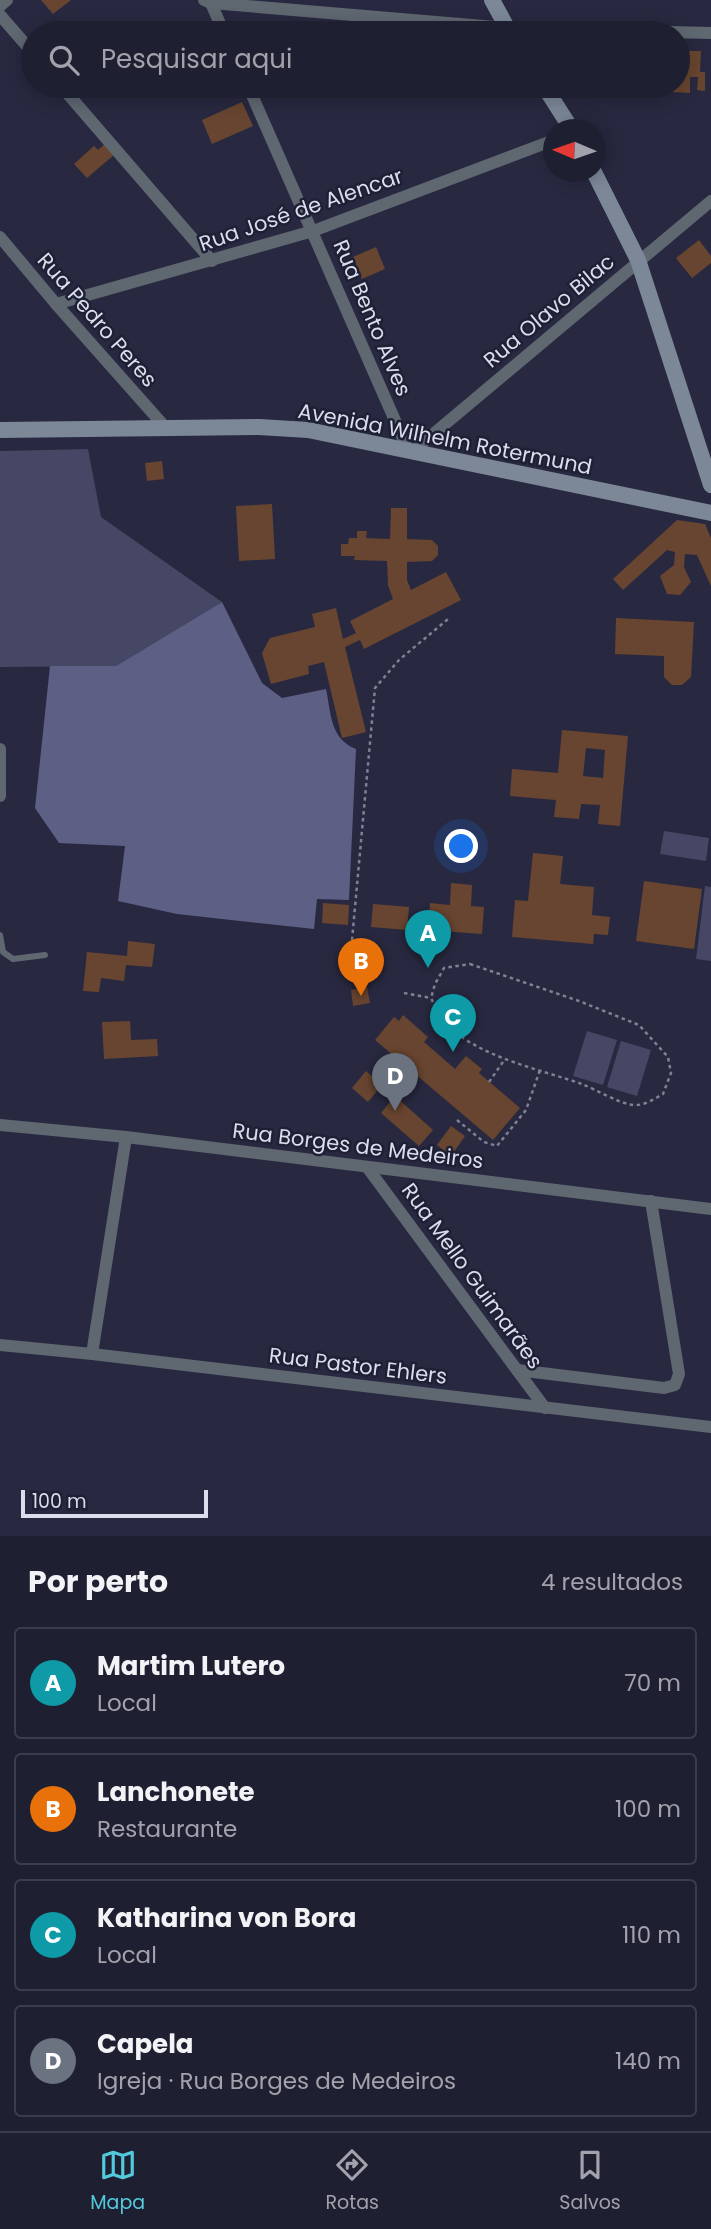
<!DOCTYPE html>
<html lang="pt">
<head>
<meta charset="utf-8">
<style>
  :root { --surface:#1e1f30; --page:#262738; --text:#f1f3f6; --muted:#a1a2ab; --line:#3c3d4c; --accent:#53cadc }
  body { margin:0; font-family:Poppins,sans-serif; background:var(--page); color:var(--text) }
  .compass { position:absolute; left:543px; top:119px; width:63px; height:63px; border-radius:50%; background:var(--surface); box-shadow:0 4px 18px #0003; rotate:272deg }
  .scale { position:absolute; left:21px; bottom:18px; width:187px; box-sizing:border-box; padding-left:7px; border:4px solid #dbddec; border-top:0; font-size:19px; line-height:24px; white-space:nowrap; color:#dbddec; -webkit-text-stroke:5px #1e2035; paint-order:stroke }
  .you { position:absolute; left:462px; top:847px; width:24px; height:24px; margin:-18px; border:5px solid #fff; border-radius:50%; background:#1a73e8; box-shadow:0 0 0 10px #1a73e833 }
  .badge { display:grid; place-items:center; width:46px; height:46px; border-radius:50%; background:var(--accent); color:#fff; font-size:23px; font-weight:700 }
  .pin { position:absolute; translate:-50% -58px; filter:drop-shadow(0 2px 4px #0008) }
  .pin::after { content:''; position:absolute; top:37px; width:24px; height:21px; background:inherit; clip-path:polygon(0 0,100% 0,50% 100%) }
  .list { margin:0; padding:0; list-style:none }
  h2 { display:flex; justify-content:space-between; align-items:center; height:91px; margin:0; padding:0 28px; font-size:30px }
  h2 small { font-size:23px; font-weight:400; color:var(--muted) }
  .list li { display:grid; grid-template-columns:46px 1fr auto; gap:21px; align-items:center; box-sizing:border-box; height:112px; margin:0 14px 14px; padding:0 14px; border:2px solid var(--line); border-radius:7px }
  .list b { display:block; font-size:26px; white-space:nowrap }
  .list p { margin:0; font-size:23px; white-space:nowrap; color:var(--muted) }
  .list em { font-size:23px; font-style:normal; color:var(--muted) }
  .icon { flex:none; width:38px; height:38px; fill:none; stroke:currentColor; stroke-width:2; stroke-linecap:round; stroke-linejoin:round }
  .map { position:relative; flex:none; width:711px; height:1536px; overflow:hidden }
  .search { position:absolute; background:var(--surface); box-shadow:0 4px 18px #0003; left:21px; right:21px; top:21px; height:77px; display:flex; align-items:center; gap:18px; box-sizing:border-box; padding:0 24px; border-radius:38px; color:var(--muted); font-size:26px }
  .sheet { height:595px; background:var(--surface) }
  nav { display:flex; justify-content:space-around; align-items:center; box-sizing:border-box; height:98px; border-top:2px solid var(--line); background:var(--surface); font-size:19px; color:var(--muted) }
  nav a { display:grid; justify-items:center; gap:4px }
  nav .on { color:var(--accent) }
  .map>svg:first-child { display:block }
  .green { fill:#454764 }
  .forest { fill:#5d6084 }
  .building { fill:#684530; fill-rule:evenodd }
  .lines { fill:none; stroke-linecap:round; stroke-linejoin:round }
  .path { stroke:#7f8194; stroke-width:2.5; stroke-dasharray:3.5 3.5; stroke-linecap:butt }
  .lane { stroke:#5f6771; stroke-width:6 }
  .street { stroke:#5f6771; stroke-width:12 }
  .secondary { stroke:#7c8898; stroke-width:16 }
  .labels { text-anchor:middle; stroke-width:5; stroke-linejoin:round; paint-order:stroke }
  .street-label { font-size:21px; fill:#dbddec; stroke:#1e2035 }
</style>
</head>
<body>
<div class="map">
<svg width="711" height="1536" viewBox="0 0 711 1536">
  <rect width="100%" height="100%" fill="#282940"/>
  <g class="green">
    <path d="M88 449 101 517 222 602 116 666 0 667V451Z"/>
    <path d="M664 831 709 838 706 861 660 854Z"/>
    <path d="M705 886 711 887V961L696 959Z"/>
    <path d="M587 1031 617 1040 603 1085 573 1076Z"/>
    <path d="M621 1041 651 1050 637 1096 607 1087Z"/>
  </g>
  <path class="forest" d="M222 602 262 683 282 698 326 689C331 713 330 739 356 749L349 900 317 899 314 929 177 914 118 901 125 846 59 843 35 808 50 666H116Z"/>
  <g class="building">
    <path d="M41 0H71L53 14Z"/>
    <path d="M678 51H701L700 72H705V91L697 90 698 77H690V93L673 92V86H678Z"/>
    <path d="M242 102 253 126 212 144 202 120Z"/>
    <path d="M106 143 115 154 87 178 74 164 94 146 98 150Z"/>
    <path d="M699 240 711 256V263L692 278 676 258Z"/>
    <path d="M376 247 385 269 362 279 353 257Z"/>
    <path d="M162 461 164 479 147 481 145 463Z"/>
    <path d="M272 504 275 559 239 561 236 506Z"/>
    <path d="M391 508H407V539L432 540 438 546V555L432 561 407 562V580L411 590 446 572 461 600 364 649 360 640 345 647 366 732 342 738 324 662 308 666 309 674 271 684 262 653 270 638 315 627 312 614 336 608 343 639 356 633 350 621 393 599 388 585 387 561 354 560 355 556H341V544H348L349 538H357V531H367L366 538 390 539Z"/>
    <path d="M677 520 705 524 711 538V586L697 555 685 554 684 567 691 582 680 595 667 594 660 576 674 565 675 552 667 550 623 590 613 579Z"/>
    <path d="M616 618 694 622 691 677 682 685H672L664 677V656L615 654Z"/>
    <path d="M562 730 628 736 620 826 598 824 600 805 581 804 579 819 554 817 556 800 510 796 512 769 558 773ZM586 748 605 750 603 778 583 776Z"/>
    <path d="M533 853 563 856 560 884 594 887 592 915 610 917 608 935 594 934 593 944 512 937 515 900 528 901Z"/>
    <path d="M644 881 702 889 694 949 636 941Z"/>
    <path d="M451 883 472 885 471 906 484 907 482 934 428 930 430 903 450 905Z"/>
    <path d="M323 903 349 905 348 925 322 923Z"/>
    <path d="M373 904 409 907 407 930 371 927Z"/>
    <path d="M128 941 155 944 152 967 126 965 124 981 101 978 99 992 83 991 87 952 127 956Z"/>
    <path d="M367 987 370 1003 353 1006 351 990Z"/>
    <path d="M403 1015 428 1037 424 1042 455 1069 466 1056 482 1069 479 1073 520 1108 493 1140 375 1040 394 1017 399 1021Z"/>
    <path d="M130 1021 131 1040 157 1039 158 1056 104 1059 102 1022Z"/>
    <path d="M366 1071 382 1085 368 1102 352 1088Z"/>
    <path d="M395 1096 433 1130 419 1146 381 1113Z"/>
    <path d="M451 1126 465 1136 451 1156 437 1145Z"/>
  </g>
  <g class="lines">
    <g class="path">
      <path d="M352 940 375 688 399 660 448 619"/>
      <path d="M470 964 579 1001 639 1025 668 1057 671 1073 663 1094C654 1099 644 1106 633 1105 618 1103 597 1090 582 1084 539 1069 477 1057 444 1022 439 1016 435 1006 431 998L435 984 444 968Z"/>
      <path d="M404 993 431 998"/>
      <path d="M489 1082 505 1059"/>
      <path d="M457 1120 484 1142 497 1146 526 1110 540 1070"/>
    </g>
    <path class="lane" d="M0 935 3 952 13 959 45 955"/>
    <g class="street">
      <path d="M204 0 211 3 507 28 711 33"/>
      <path d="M211 3 224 33"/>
      <path d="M0 6 7 0"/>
      <path d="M0 15 33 53"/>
      <path d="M61 86 212 261"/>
      <path d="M248 86 408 450"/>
      <path d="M0 237 56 304 165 427"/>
      <path d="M56 304 313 231 554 140"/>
      <path d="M413 451 711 201"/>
      <path d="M0 749V796"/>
      <path d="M0 1125 126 1137 711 1209"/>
      <path d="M367 1167 545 1408"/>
      <path d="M0 1345 92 1354 711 1427"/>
      <path d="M92 1354 126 1137"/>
      <path d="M517 1370 664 1388 675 1385 679 1374 651 1201"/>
    </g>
    <g class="secondary">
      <path d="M492 0 510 33"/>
      <path d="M544 86 572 130"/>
      <path d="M594 172 638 260 711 485"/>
      <path d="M0 430 259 427 308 430 711 513"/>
    </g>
  </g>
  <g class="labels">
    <g class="street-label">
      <text transform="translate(301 210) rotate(-19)" y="7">Rua José de Alencar</text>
      <text transform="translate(549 311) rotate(-40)" y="7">Rua Olavo Bilac</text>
      <text transform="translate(372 318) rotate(67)" y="7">Rua Bento Alves</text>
      <text transform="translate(97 320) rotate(49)" y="7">Rua Pedro Peres</text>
      <text transform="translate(445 439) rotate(11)" y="7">Avenida Wilhelm Rotermund</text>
      <text transform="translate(358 1146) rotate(7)" y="7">Rua Borges de Medeiros</text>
      <text transform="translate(472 1276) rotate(54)" y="7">Rua Mello Guimarães</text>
      <text transform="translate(358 1366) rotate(7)" y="7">Rua Pastor Ehlers</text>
    </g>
  </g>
</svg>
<svg class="compass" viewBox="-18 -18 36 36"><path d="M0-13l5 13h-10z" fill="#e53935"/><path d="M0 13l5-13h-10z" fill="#a1a2ab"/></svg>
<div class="scale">100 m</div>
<div class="you"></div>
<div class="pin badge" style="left:428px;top:968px;background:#0f9aa8">A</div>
<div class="pin badge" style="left:361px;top:996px;background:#e8710a">B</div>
<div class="pin badge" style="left:453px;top:1052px;background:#0f9aa8">C</div>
<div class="pin badge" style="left:395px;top:1111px;background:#6b7280">D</div>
<div class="search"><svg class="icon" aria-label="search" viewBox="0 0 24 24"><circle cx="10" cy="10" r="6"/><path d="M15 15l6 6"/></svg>Pesquisar aqui</div>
</div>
<section class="sheet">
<h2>Por perto<small>4 resultados</small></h2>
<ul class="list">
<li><span class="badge" style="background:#0f9aa8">A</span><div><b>Martim Lutero</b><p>Local</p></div><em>70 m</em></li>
<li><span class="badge" style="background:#e8710a">B</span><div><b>Lanchonete</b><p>Restaurante</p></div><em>100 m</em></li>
<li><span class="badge" style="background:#0f9aa8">C</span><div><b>Katharina von Bora</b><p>Local</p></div><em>110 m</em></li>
<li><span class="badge" style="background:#6b7280">D</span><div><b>Capela</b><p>Igreja · Rua Borges de Medeiros</p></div><em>140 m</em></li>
</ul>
</section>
<nav>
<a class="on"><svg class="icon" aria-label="map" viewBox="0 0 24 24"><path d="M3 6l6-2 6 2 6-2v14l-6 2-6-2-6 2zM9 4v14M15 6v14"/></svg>Mapa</a>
<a><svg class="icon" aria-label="directions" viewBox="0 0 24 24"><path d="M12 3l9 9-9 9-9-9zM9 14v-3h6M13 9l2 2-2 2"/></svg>Rotas</a>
<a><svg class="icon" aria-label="saved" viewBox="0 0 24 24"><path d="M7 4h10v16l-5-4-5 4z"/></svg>Salvos</a>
</nav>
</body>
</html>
